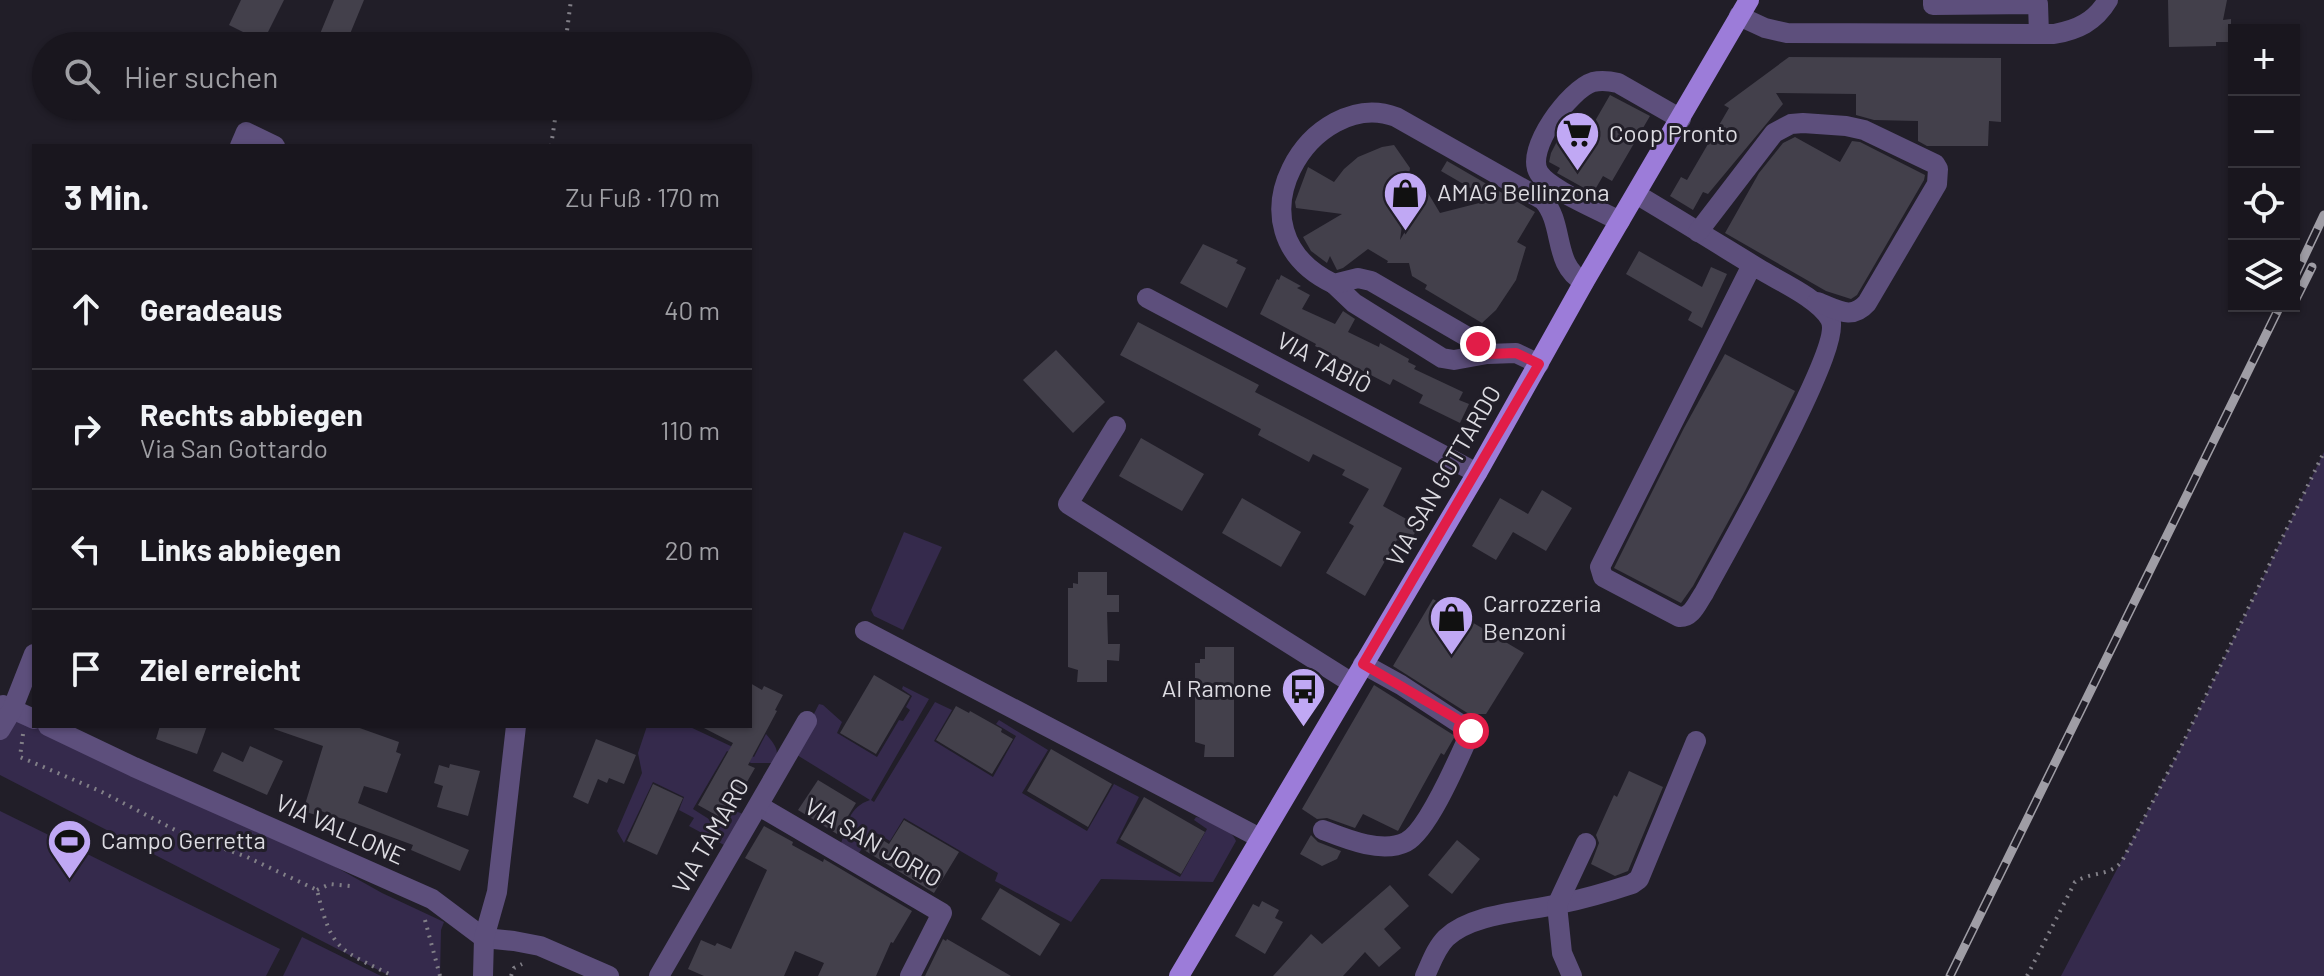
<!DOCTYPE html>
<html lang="de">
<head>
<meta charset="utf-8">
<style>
  :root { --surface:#19161e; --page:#221f27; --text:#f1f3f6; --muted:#9f9fa4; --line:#37353c }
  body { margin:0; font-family:Barlow,sans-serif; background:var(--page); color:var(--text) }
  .controls { position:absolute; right:24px; top:24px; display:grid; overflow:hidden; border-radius:0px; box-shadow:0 2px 6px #0004 }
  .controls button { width:72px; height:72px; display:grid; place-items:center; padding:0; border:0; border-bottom:2px solid var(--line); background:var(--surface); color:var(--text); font:40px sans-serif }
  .stop { position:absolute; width:24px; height:24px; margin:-18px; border:6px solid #e11d48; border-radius:50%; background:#fff }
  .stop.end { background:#e11d48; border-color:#fff; box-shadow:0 2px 8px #0008 }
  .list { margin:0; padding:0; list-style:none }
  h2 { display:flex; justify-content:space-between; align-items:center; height:104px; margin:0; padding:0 32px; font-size:34px }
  h2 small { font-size:26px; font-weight:400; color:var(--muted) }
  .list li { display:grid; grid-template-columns:52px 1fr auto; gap:24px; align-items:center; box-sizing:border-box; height:120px; padding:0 32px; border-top:2px solid var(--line) }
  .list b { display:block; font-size:30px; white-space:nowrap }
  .list p { margin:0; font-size:26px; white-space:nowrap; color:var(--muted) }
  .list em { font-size:26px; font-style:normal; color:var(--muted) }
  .icon { flex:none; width:44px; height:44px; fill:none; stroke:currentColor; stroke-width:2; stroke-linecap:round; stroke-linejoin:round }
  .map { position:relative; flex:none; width:2324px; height:976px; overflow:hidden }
  .search { position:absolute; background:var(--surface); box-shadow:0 2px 6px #0004; left:32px; top:32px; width:720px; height:88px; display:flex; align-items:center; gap:20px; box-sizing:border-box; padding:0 28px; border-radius:44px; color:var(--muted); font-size:30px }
  .panel { position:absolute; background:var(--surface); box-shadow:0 2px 6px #0004; left:32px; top:144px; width:720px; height:584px; border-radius:0px }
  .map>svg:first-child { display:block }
  .green { fill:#352a4c }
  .building { fill:#43404b }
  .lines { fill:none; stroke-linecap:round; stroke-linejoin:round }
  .path { stroke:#817f87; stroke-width:4; stroke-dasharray:2 6; stroke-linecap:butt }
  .minor { stroke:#5d4f7c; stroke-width:20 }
  .major { stroke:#9c7cd9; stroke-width:20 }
  .rail-casing { stroke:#9f9da5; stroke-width:9 }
  .rail { stroke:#211e28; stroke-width:6; stroke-dasharray:18; stroke-linecap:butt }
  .route { stroke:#e11d48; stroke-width:10 }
  .labels { text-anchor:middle; stroke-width:6; stroke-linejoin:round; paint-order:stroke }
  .poi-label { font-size:24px; fill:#dcdbe1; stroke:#211e28; text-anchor:start }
  .street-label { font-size:24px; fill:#dcdbe1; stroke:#211e28 }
</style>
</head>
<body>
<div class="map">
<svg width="2324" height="976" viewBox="0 0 2324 976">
  <rect width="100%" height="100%" fill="#211e28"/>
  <g class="green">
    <path d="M2324 452V976H2061L2180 749Z"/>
    <path d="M904 532 942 547 903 630 874 616 871 610Z"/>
    <path d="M903 686 929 699 871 800 874 802 935 702 952 710 934 741 993 777 1016 736 996 724 999 720 1048 750 1022 793 1087 831 1114 784 1139 797 1116 843 1180 877 1207 829 1194 820 1196 817C1210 820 1231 828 1236 841L1213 882 1101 879 1071 922 995 881 998 873 904 818 890 841 873 831 859 853 841 844C847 824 849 807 870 800L797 755 796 749 819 704 823 705 842 722 837 733 877 757 899 720 903 721 910 710 906 707 912 696 902 689Z"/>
    <path d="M12 710 247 817 382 893 444 922 441 930 440 976H390L0 775V730Z"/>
    <path d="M647 726H688L754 757 766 734C774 744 781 750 774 763H751L727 751 693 809 723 828 733 810 743 814 724 845 689 826 694 818 679 810 684 797 653 782 624 843 617 831 642 773 638 753Z"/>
    <path d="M0 811 280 949 266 976H0Z"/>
    <path d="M302 937 381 976H283Z"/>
  </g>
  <g class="building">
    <path d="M241 0H284L263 42 229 25Z"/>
    <path d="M334 0H364L345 46H315Z"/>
    <path d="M2168 0H2227L2223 20 2231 19V42H2216V46L2169 47Z"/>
    <path d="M1789 57 2001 58V122L1989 121 1988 146H1927L1918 141V121L1874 120 1856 115V94L1776 93 1783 104 1708 194 1703 192 1693 210 1670 196 1681 177 1687 180 1729 108 1724 105Z"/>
    <path d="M1610 95 1650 116 1612 181 1603 176 1593 193 1557 173 1560 168 1549 162 1551 153 1566 124 1577 130 1581 122 1591 128Z"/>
    <path d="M1795 137 1840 162 1852 141 1860 142 1925 175 1924 180 1857 295 1851 299 1826 291 1725 233 1759 173 1783 143Z"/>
    <path d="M1394 145 1410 168 1400 240 1428 193 1440 213 1491 200 1441 171 1447 161 1535 212 1517 242 1526 247 1516 280 1496 310 1482 323 1425 289 1427 285 1412 276 1409 263H1387L1388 261 1368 249 1343 268 1337 270 1330 256 1327 263 1311 251 1303 237 1342 214 1296 208 1295 202 1308 167 1334 182 1344 169 1358 157 1382 147Z"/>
    <path d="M1203 244 1238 260 1236 263 1246 268 1227 308 1180 283Z"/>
    <path d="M1639 251 1702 287 1711 267 1727 274 1702 328 1688 320 1692 312 1626 274Z"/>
    <path d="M1281 275 1301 286 1297 288 1310 295 1302 309 1335 324 1343 311 1355 319 1348 332 1379 347 1380 343 1409 359 1408 362 1416 366 1414 369 1463 392 1459 400 1469 404 1460 423 1419 403 1423 395 1393 379 1390 385 1315 346 1316 344 1260 314 1277 279 1279 280Z"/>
    <path d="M1138 322 1259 385 1255 392 1402 468 1383 506 1419 526 1407 546 1397 540 1365 596 1326 573 1354 526 1349 523 1369 489 1342 475 1345 470 1313 454 1309 462 1258 435 1261 429 1120 355Z"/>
    <path d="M1056 350 1105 402 1073 433 1023 380Z"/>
    <path d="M1725 354 1795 391 1745 491 1693 586 1681 603 1614 568 1684 428Z"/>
    <path d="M1141 438 1204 474 1182 511 1119 476Z"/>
    <path d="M1542 490 1572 508 1546 551 1513 532 1496 560 1472 546 1500 498 1528 514Z"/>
    <path d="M1242 498 1301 532 1281 567 1222 533Z"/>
    <path d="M1078 572H1107V595H1119V612H1107L1108 644H1120L1119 661 1107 660V682H1077L1078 670 1068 667V588H1073V583L1078 584Z"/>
    <path d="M1433 599 1524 653 1486 714H1469L1393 666Z"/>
    <path d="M1205 647H1234V757H1204L1205 745 1195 742V663H1200V659H1205Z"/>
    <path d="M874 675 910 696 876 754 840 733Z"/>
    <path d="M750 683 762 690 764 686 783 695 775 710 777 711 748 765 755 768 725 820 698 805 733 743 700 726H750Z"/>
    <path d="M1374 685 1455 736 1444 755 1441 753 1398 831 1363 814 1355 828 1327 818 1317 819 1302 809Z"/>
    <path d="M956 706 969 713 970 711 1002 729 1001 732 1013 739 992 774 936 740Z"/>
    <path d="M160 726H207L197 754 156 739Z"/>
    <path d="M275 726H354L399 742 396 752 401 754 387 793 364 786 358 803 469 850 460 871 411 850 413 845 321 811 319 816 303 811 323 746 274 729Z"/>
    <path d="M596 739 636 755 624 784 609 778 607 783 598 779 588 804 573 797Z"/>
    <path d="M250 746 283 761 267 795 213 771 222 752 243 762Z"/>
    <path d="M1051 749 1112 784 1088 827 1027 791Z"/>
    <path d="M450 764 480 771 468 816 437 807 443 786 434 783 439 765 449 768Z"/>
    <path d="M1629 771 1663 787 1628 871 1615 876 1591 864 1599 843 1596 835 1614 795 1617 797Z"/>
    <path d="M818 780 856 803 837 834 798 810Z"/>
    <path d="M653 784 683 798 657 855 627 841Z"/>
    <path d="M1144 797 1205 832 1181 874 1120 839Z"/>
    <path d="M904 820 959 852 934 893 864 850 873 834 889 844Z"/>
    <path d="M764 826 793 842 792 845 823 862 824 859 912 911 893 943 891 942 876 976H818L824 963 795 951 784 976H704L688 969 701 940 715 946 717 943 731 949 767 870 745 858Z"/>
    <path d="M1311 835 1318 842 1341 851 1337 859 1322 866 1300 854Z"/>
    <path d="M1457 840 1480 859 1452 894 1428 875Z"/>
    <path d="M1390 885 1409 906 1384 929 1401 948 1379 967 1365 952 1343 976H1273L1311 934 1322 944Z"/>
    <path d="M1000 888 1060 924 1040 956 981 919Z"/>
    <path d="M1262 901 1279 910 1275 918 1283 922 1265 954 1235 936 1253 904 1259 907Z"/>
    <path d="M943 939 946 941 947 939 1011 976H925Z"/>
  </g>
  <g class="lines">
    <g class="path">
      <path d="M565 46 571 0"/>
      <path d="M551 146 557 106"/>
      <path d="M23 734 20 757 100 791 181 833 247 857 317 890C332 952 339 949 393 976"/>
      <path d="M231 851 239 834"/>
      <path d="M317 890 330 884 350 886"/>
      <path d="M425 920 440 976"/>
      <path d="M511 976 514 968 522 964"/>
      <path d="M2027 976 2075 882C2091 871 2110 877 2122 861L2180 749 2324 452"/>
    </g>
    <g class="minor">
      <path d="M1933 0V5L2038 4 2039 34"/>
      <path d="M1739 16 1765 28 1787 33 2054 34C2077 30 2095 22 2108 0"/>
      <path d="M240 146 246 132 275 146"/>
      <path d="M1636 194C1678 219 1720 245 1761 270 1781 282 1819 299 1830 319 1845 345 1723 557 1704 593 1697 603 1692 618 1679 617L1603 577 1600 567 1752 265"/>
      <path d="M1620 221C1600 211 1550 190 1539 173 1524 150 1570 89 1593 82 1601 80 1610 81 1618 83L1681 119"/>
      <path d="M1698 232 1774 133 1791 124 1803 123 1846 126 1864 130 1935 164 1938 169 1937 184 1867 303C1851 321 1837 309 1817 302"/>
      <path d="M1334 284 1354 303 1442 358 1454 360 1487 354"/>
      <path d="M1147 298 1477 473"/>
      <path d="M1539 364 1516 353 1487 354 1471 339 1371 281 1358 278 1334 284C1221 230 1313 86 1396 117L1543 200C1565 224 1552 265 1584 282"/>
      <path d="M1116 426 1068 504 1352 683"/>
      <path d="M865 631 1260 838"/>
      <path d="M3 705 34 719"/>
      <path d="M48 726 134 767 432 899 484 938 514 941 540 946 609 976"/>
      <path d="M0 730 12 710 34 654"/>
      <path d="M759 806 942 913 910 976"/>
      <path d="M1323 830C1346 839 1382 854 1406 842 1429 830 1460 755 1471 731L1401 685 1363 664"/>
      <path d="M483 976 484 938 497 892 516 726"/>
      <path d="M659 976 807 721"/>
      <path d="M1425 976C1431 963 1436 948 1446 938 1472 913 1526 912 1559 904 1584 899 1608 892 1632 884L1639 879 1696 741"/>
      <path d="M1572 976 1562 953 1557 905 1586 843"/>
    </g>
    <path class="major" d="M1179 976 1477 473 1584 282 1749 0"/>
    <defs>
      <g id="rail">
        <path d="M2294 278 2324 215"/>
        <path d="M2294 303 2312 267"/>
        <path d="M1950 976 2280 306"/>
      </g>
    </defs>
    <use href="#rail" class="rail-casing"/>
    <use href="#rail" class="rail"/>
  </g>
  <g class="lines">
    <path class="route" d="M1471 731 1462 722 1363 664 1539 364 1516 353 1487 354 1478 344"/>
  </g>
  <defs>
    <symbol id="supermarket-pin" viewBox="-11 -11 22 30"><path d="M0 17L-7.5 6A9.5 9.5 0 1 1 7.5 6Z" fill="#c0a8f4" stroke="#211e28"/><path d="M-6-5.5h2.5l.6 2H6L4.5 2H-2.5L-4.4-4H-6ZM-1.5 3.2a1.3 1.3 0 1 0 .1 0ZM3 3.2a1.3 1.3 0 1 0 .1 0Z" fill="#111"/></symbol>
    <symbol id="shop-pin" viewBox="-11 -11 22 30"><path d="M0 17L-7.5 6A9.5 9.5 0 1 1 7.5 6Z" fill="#c0a8f4" stroke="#211e28"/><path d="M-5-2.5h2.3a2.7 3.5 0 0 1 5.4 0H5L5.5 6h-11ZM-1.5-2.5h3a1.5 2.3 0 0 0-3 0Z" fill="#111"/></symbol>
    <symbol id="bus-pin" viewBox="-11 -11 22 30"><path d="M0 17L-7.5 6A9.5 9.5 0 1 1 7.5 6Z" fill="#c0a8f4" stroke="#211e28"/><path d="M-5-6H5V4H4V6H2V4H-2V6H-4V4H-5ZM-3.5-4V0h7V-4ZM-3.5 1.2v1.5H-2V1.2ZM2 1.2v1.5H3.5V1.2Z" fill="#111"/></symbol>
    <symbol id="stadium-pin" viewBox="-11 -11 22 30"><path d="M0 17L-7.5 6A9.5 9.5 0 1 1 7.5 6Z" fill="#c0a8f4" stroke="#211e28"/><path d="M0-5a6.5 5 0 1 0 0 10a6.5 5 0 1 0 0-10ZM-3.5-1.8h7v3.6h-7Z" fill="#111"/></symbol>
  </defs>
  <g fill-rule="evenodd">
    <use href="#supermarket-pin" x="1552" y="108" width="51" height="69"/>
    <use href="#shop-pin" x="1380" y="168" width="51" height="69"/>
    <use href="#shop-pin" x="1426" y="592" width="51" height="69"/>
    <use href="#bus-pin" x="1278" y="664" width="51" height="69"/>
    <use href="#stadium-pin" x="44" y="816" width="51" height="69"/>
  </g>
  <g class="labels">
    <g class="poi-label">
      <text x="1609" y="142">Coop Pronto</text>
      <text x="1437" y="201">AMAG Bellinzona</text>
      <text x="1483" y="612">Carrozzeria<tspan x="1483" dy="28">Benzoni</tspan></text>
      <text x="1272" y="697" text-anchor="end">Al Ramone</text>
      <text x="101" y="849">Campo Gerretta</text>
    </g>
    <g class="street-label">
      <text transform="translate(1324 363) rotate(28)" y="8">VIA TABIÒ</text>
      <text transform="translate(1444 476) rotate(-60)" y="8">VIA SAN GOTTARDO</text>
      <text transform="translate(340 830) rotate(24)" y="8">VIA VALLONE</text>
      <text transform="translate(711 836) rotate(-60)" y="8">VIA TAMARO</text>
      <text transform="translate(873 843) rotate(30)" y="8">VIA SAN JORIO</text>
    </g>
  </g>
</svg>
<div class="controls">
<button>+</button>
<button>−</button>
<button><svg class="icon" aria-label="locate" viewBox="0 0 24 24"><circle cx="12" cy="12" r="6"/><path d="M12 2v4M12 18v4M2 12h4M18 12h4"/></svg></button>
<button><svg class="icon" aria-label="layers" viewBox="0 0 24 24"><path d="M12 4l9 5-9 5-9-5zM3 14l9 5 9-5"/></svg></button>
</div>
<div class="stop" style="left:1471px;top:731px"></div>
<div class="stop end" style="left:1478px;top:344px"></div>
<div class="search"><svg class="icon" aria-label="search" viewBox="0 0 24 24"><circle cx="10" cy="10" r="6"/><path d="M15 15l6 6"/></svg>Hier suchen</div>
<section class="panel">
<h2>3 Min.<small>Zu Fuß · 170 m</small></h2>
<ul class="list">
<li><svg class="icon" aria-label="ahead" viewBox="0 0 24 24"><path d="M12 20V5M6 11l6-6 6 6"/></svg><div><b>Geradeaus</b></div><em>40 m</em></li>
<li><svg class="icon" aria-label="right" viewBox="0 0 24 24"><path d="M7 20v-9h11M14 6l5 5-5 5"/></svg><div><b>Rechts abbiegen</b><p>Via San Gottardo</p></div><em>110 m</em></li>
<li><svg class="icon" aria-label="left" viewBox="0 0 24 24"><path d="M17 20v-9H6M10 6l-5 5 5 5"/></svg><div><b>Links abbiegen</b></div><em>20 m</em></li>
<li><svg class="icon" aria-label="arrive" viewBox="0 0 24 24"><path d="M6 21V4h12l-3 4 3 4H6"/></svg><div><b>Ziel erreicht</b></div></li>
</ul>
</section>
</div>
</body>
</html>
